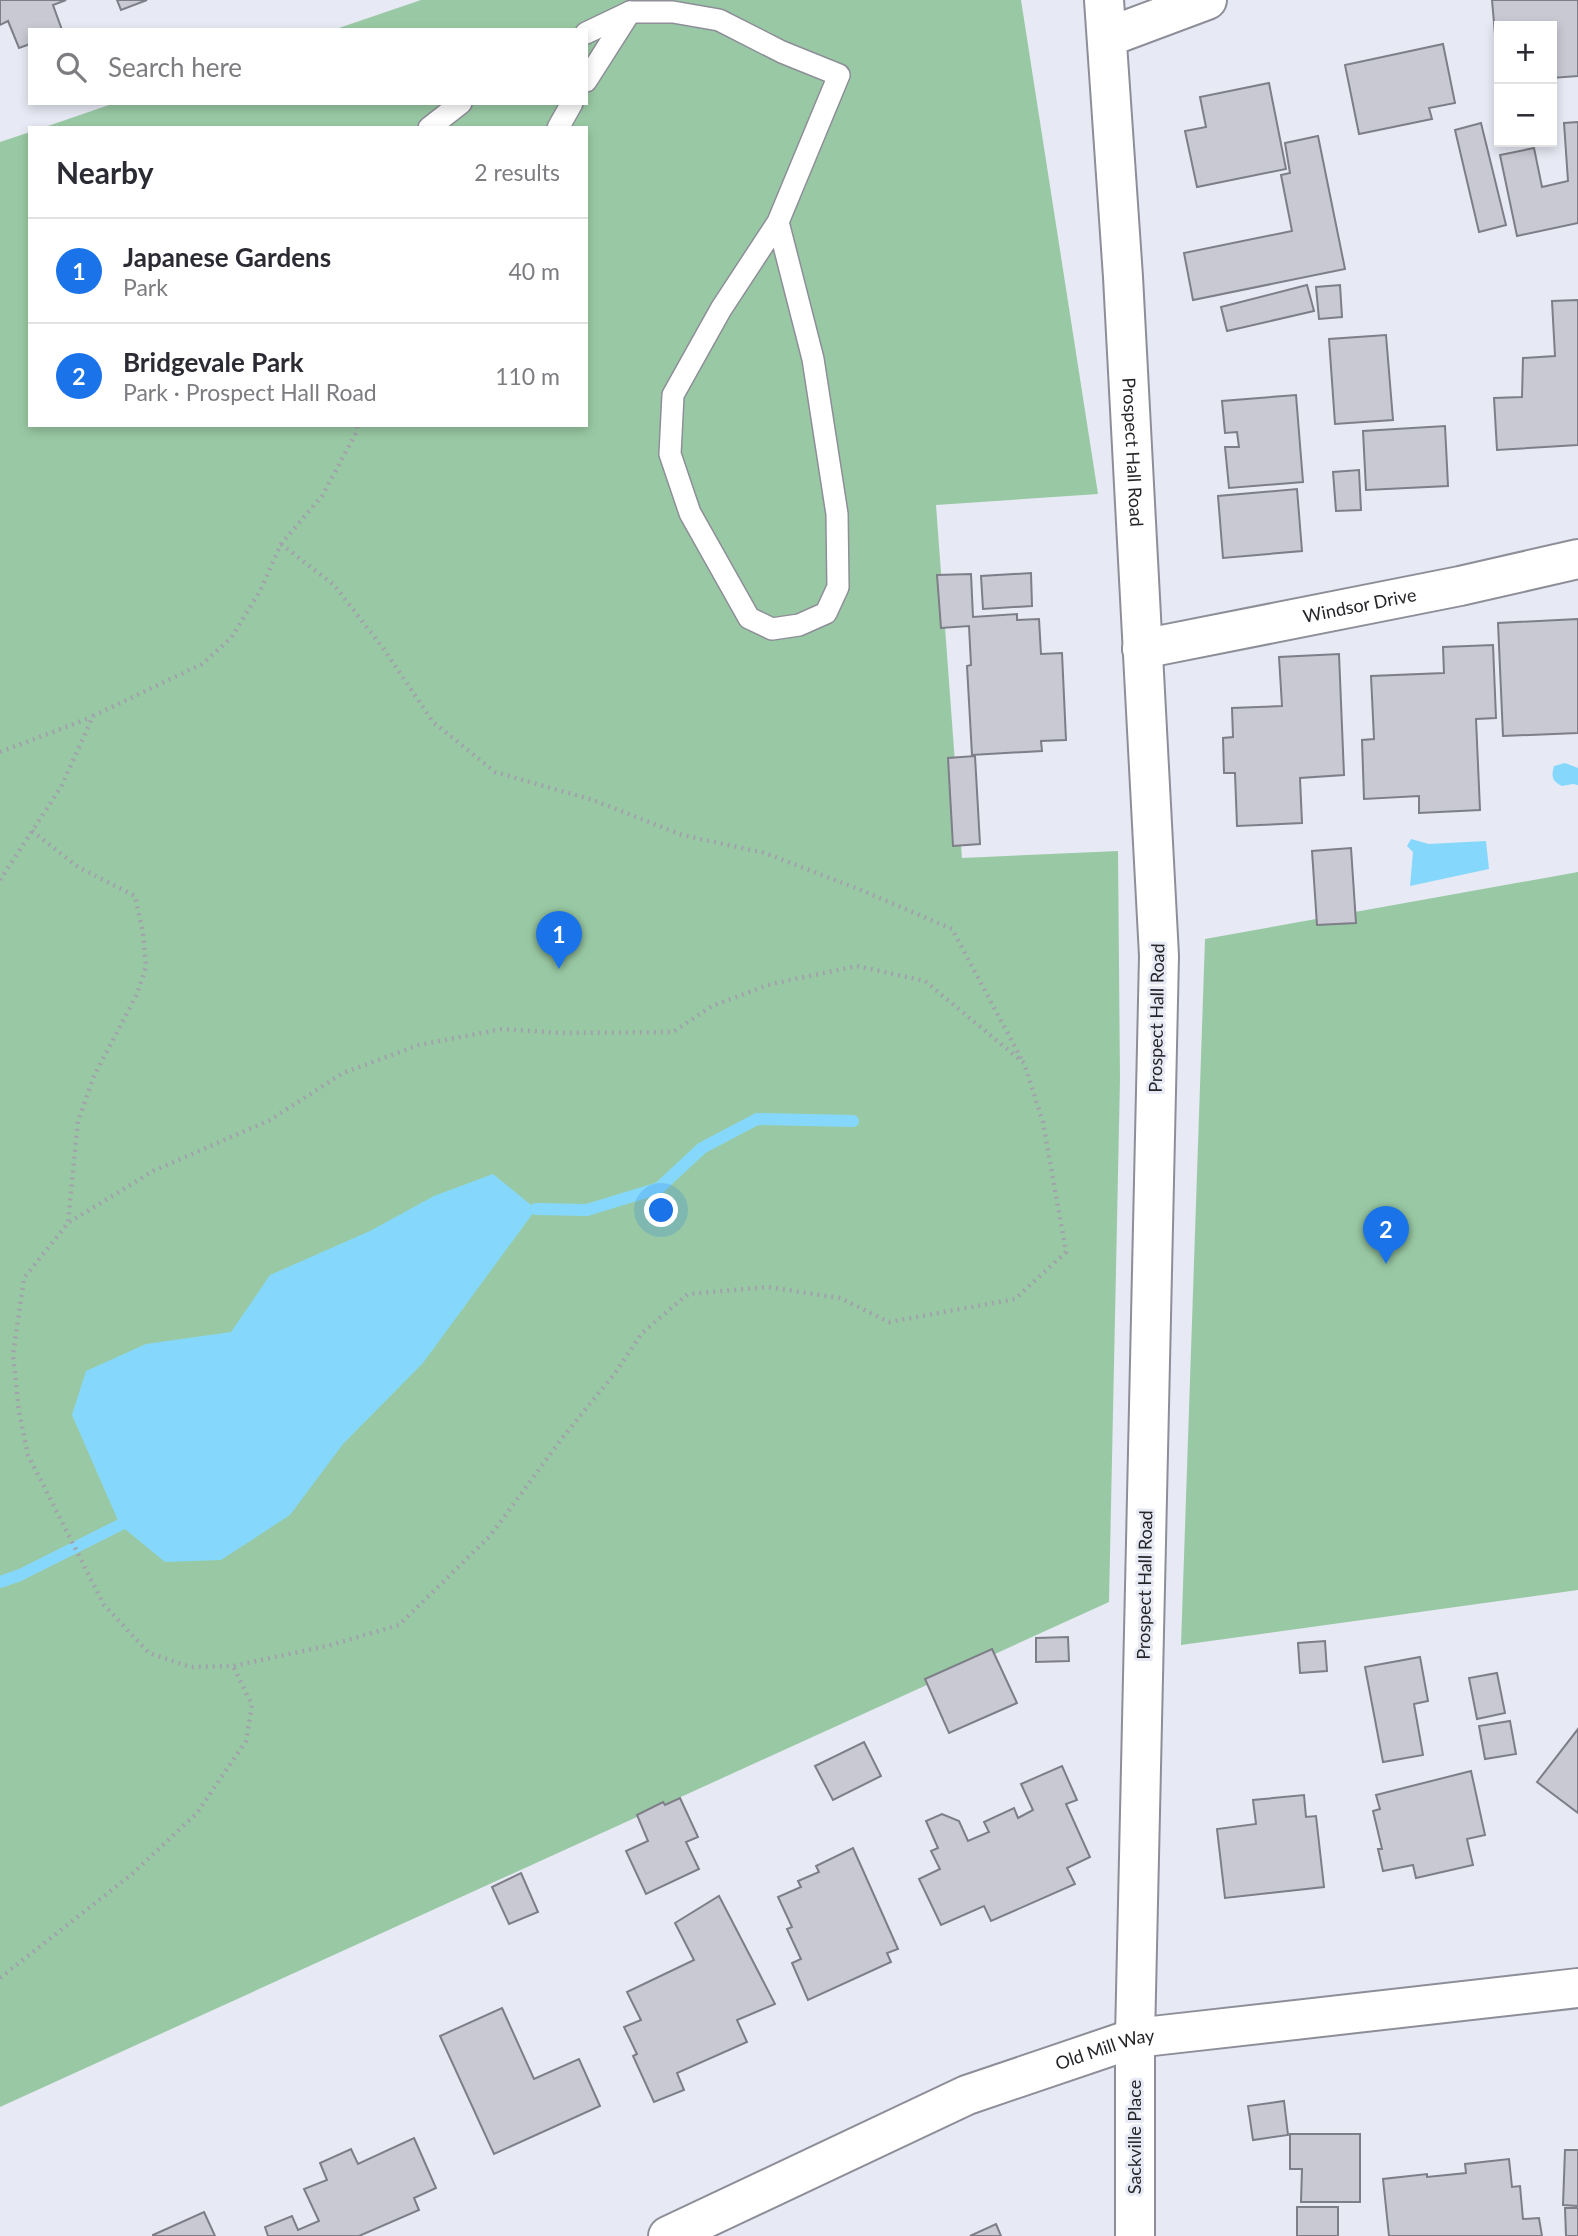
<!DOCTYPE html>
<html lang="en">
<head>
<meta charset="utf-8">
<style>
  :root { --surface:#fff; --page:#f2f2f3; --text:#2b2b33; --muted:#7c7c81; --line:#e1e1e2; --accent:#1a73e8 }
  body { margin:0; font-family:Lato,sans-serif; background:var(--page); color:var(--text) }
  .controls { position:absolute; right:21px; top:21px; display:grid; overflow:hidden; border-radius:0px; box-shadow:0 4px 10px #0003 }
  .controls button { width:63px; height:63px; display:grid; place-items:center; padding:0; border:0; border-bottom:2px solid var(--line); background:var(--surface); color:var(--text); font:35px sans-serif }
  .you { position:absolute; left:662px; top:1211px; width:24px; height:24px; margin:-18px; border:5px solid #fff; border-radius:50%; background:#1a73e8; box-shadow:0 0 0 10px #1a73e833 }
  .badge { display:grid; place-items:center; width:46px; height:46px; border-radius:50%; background:var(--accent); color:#fff; font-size:23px; font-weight:700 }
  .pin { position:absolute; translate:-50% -58px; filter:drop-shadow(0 2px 4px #0008) }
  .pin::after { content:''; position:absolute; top:37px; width:24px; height:21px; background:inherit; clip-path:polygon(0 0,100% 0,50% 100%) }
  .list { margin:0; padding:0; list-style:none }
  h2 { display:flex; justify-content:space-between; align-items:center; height:91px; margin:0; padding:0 28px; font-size:30px }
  h2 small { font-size:23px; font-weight:400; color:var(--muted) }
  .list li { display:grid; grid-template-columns:46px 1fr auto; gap:21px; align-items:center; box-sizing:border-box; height:105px; padding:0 28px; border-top:2px solid var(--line) }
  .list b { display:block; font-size:26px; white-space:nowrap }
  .list p { margin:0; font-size:23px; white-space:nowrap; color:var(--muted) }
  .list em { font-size:23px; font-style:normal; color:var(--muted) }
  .icon { flex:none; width:38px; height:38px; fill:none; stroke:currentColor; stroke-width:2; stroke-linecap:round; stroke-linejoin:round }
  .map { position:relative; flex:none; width:1578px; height:2236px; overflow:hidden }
  .search { position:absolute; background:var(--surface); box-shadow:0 4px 10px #0003; left:28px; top:28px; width:560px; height:77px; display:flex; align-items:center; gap:18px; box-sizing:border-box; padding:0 24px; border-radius:0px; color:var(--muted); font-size:26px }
  .panel { position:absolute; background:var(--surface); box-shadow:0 4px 10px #0003; left:28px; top:126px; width:560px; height:301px; border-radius:0px }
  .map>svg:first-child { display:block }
  .green { fill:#99c9a4 }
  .water { fill:#85d8fb }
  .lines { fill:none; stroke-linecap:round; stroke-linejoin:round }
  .stream { stroke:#85d8fb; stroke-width:12 }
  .building { fill:#c8c9d3; stroke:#7d7e87; stroke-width:2 }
  .lane-casing { stroke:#8d8e98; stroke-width:24 }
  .street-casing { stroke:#8d8e98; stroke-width:42 }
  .secondary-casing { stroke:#8d8e98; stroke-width:42 }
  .path { stroke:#a1a2ab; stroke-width:4.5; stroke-dasharray:2 5; stroke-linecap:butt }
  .lane { stroke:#fff; stroke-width:21 }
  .street { stroke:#fff; stroke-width:38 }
  .secondary { stroke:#fff; stroke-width:38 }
  .labels { text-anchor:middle; stroke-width:6; stroke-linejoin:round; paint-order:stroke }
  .street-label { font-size:18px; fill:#252529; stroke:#e7e9f4 }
</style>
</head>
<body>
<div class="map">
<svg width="1578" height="2236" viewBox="0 0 1578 2236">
  <rect width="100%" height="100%" fill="#e7e9f4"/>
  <g class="green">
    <path d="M421 0H1021L1098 494 936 505 962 858 1118 851 1120 1079 1109 1602 0 2107V142L30 132V425H586V128H42L115 103H586V30H333Z"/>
    <path d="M1578 872V1590L1181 1645 1205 939Z"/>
  </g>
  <g class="water">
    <path d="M1565 763 1578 768V785L1573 784 1562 786C1552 781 1551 777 1554 766Z"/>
    <path d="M1411 839 1429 844 1486 841 1489 869 1410 886 1413 852 1407 846Z"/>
    <path d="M493 1174 536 1209 423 1363 343 1444 290 1515 221 1560 165 1562 120 1525 72 1415 86 1371 146 1344 231 1332 270 1275 370 1231 434 1196Z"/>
  </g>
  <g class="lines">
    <g class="stream">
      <path d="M536 1209 587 1210 659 1188 702 1148 757 1119 853 1121"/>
      <path d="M0 1582 20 1575 120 1525"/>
    </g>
  </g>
  <g class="building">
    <path d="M0 0H66L53 5 62 30H30V44L19 48 8 21 0 25Z"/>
    <path d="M117 0H147L121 10Z"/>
    <path d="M1492 0H1578V76L1552 78V26H1499V80Z"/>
    <path d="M1443 44 1455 103 1429 108 1432 119 1359 134 1345 65Z"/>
    <path d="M1269 83 1286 169 1197 187 1185 131 1206 127 1200 97Z"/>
    <path d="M1578 122V223L1517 236 1500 155 1534 148 1542 187 1568 181 1564 123Z"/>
    <path d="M1481 123 1506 225 1479 232 1455 130Z"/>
    <path d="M1318 136 1345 269 1193 300 1184 253 1292 231 1281 175 1290 173 1285 143Z"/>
    <path d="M1307 285 1314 311 1227 331 1221 307Z"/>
    <path d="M1340 285 1342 317 1319 319 1316 287Z"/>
    <path d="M1578 300V445L1497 450 1494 398 1522 397 1523 358 1555 356 1552 301Z"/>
    <path d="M1386 335 1393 420 1335 424 1329 339Z"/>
    <path d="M1296 395 1303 482 1229 488 1225 447H1239L1237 432 1225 433 1222 401Z"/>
    <path d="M1445 426 1448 486 1366 490 1363 431Z"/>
    <path d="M1359 470 1361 510 1336 511 1333 472Z"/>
    <path d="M1297 489 1302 551 1223 558 1218 496Z"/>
    <path d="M1031 573 1032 606 983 609 981 576Z"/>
    <path d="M971 574 973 617 1017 614V620L1039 619 1041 654 1062 653 1066 740 1041 741 1042 751 972 755 967 666 971 665 969 626 941 628 937 575Z"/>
    <path d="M1578 619V733L1503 736 1498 623Z"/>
    <path d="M1493 645 1496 718 1476 719 1480 810 1419 813V796L1364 799 1362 740 1374 739 1371 676 1444 673 1443 647Z"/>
    <path d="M1339 654 1344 775 1300 778 1302 823 1237 826 1235 773H1224L1223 738 1233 737 1232 708 1282 706 1279 657Z"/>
    <path d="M975 756 980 844 953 846 948 758Z"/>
    <path d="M1351 848 1356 923 1317 925 1312 851Z"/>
    <path d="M1068 1637 1069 1661 1036 1662V1638Z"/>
    <path d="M1325 1641 1327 1671 1300 1673 1298 1643Z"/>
    <path d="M992 1649 1017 1703 949 1733 925 1679Z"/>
    <path d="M1420 1657 1428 1701 1414 1704 1423 1755 1383 1762 1365 1667Z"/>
    <path d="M1497 1673 1505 1713 1477 1719 1469 1678Z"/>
    <path d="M1510 1721 1516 1754 1485 1759 1479 1726Z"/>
    <path d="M1578 1729V1813L1537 1782Z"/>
    <path d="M864 1742 881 1776 833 1800 815 1766Z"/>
    <path d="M1062 1766 1077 1800 1066 1804 1090 1857 1067 1868 1075 1884 991 1921 984 1906 941 1925 919 1879 940 1869 931 1851 938 1848 926 1821 942 1814 959 1821 968 1841 989 1832 984 1822 1014 1808 1018 1818 1033 1810 1021 1784Z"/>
    <path d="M1471 1771 1485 1835 1467 1839 1473 1865 1416 1878 1413 1865 1383 1871 1378 1849H1382L1373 1811 1380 1809 1376 1795Z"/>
    <path d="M1304 1795 1306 1817 1316 1816 1324 1887 1225 1898 1217 1829 1256 1824 1253 1800Z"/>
    <path d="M680 1798 698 1837 686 1842 699 1869 646 1894 626 1851 648 1841 637 1815 663 1802 665 1805Z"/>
    <path d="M853 1848 898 1949 887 1953 891 1962 808 2000 792 1963 801 1959 787 1929 792 1927 778 1897 801 1887 798 1881 819 1872 816 1866Z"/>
    <path d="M521 1873 538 1912 509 1924 492 1887Z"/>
    <path d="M719 1896 775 2004 737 2020 747 2042 677 2073 684 2090 654 2102 633 2056 637 2054 624 2027 641 2020 627 1992 694 1960 675 1923Z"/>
    <path d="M502 2008 534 2079 579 2059 600 2106 494 2154 440 2036Z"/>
    <path d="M1284 2101 1288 2135 1253 2140 1248 2106Z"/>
    <path d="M1290 2134H1360V2202H1301L1302 2169H1290Z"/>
    <path d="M414 2138 436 2188 414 2198 419 2210 359 2236H268L265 2227 292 2216 298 2230 319 2221 304 2189 327 2180 320 2163 351 2149 358 2164Z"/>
    <path d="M1565 2150H1578V2206L1563 2205Z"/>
    <path d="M1509 2159 1512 2187 1520 2186 1523 2219 1539 2218 1542 2236H1389L1383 2179 1427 2174V2177L1466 2173 1465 2164Z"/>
    <rect x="1297" y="2207" width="41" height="29"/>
    <path d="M1565 2208H1578V2236H1566Z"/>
    <path d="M204 2212 215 2236H153V2235Z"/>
    <path d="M996 2224 1001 2236H970Z"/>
  </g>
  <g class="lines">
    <defs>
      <g id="lane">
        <path d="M586 33 630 12H673L719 20 782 52 839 75 778 222 721 309 673 395 670 454 690 513 749 618 772 629 799 625 826 613 838 587 837 514 813 359 778 222"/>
        <path d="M586 81 630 12"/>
        <path d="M429 128 461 103"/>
        <path d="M558 128 572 103"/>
      </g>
      <g id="street">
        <path id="s1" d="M1104 0 1123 277 1159 956 1135 2038V2236"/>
        <path d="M1108 37 1207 0"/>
        <path id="s2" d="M1142 649 1460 586 1578 559"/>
      </g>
      <g id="secondary">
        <path id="s3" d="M668 2236 967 2095 1135 2038 1578 1988"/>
      </g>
    </defs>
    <use href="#lane" class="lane-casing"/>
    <use href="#street" class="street-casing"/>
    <use href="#secondary" class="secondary-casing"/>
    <g class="path">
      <path d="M281 544 334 585 383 648 433 722 495 772 593 800 682 835 765 853 861 890 952 929 1022 1060"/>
      <path d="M0 752 92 717"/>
      <path d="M32 831 78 867 135 896 143 933 146 967 137 994 94 1076 78 1121 68 1222"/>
      <path d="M0 880 61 787 93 716 202 664 231 638 260 591 281 544 322 496 356 433 357 425"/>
      <path d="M857 966 925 981 1024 1063 1043 1122 1066 1252 1015 1299 889 1322 840 1298 768 1287 688 1294 642 1333 615 1373 563 1437 490 1536 399 1625 331 1645 233 1666 191 1667 149 1653 104 1605 28 1455 19 1412 13 1355 24 1278 68 1223 153 1171 270 1120 343 1073 419 1045 502 1029 561 1033 673 1032 712 1006 771 984Z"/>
      <path d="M0 1978 132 1874 197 1813 246 1741 252 1705 233 1666"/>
    </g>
    <use href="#lane" class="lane"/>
    <use href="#street" class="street"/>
    <use href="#secondary" class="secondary"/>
  </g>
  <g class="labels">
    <g class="street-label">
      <text dy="6" stroke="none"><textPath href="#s1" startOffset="453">Prospect Hall Road</textPath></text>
      <text dy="6" stroke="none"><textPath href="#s2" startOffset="222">Windsor Drive</textPath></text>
      <text transform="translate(1157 1018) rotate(-89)" y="6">Prospect Hall Road</text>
      <text transform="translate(1145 1585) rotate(-89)" y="6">Prospect Hall Road</text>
      <text dy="6" stroke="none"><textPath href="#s3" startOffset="476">Old Mill Way</textPath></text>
      <text transform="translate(1135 2137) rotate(-90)" y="6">Sackville Place</text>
    </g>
  </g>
</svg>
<div class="controls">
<button>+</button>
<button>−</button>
</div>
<div class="you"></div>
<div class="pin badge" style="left:559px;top:969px">1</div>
<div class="pin badge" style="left:1386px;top:1264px">2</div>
<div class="search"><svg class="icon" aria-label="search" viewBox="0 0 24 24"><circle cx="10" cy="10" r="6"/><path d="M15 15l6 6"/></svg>Search here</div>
<section class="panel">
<h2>Nearby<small>2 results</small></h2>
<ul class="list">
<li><span class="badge">1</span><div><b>Japanese Gardens</b><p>Park</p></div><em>40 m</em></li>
<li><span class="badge">2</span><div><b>Bridgevale Park</b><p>Park · Prospect Hall Road</p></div><em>110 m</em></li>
</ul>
</section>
</div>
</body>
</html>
